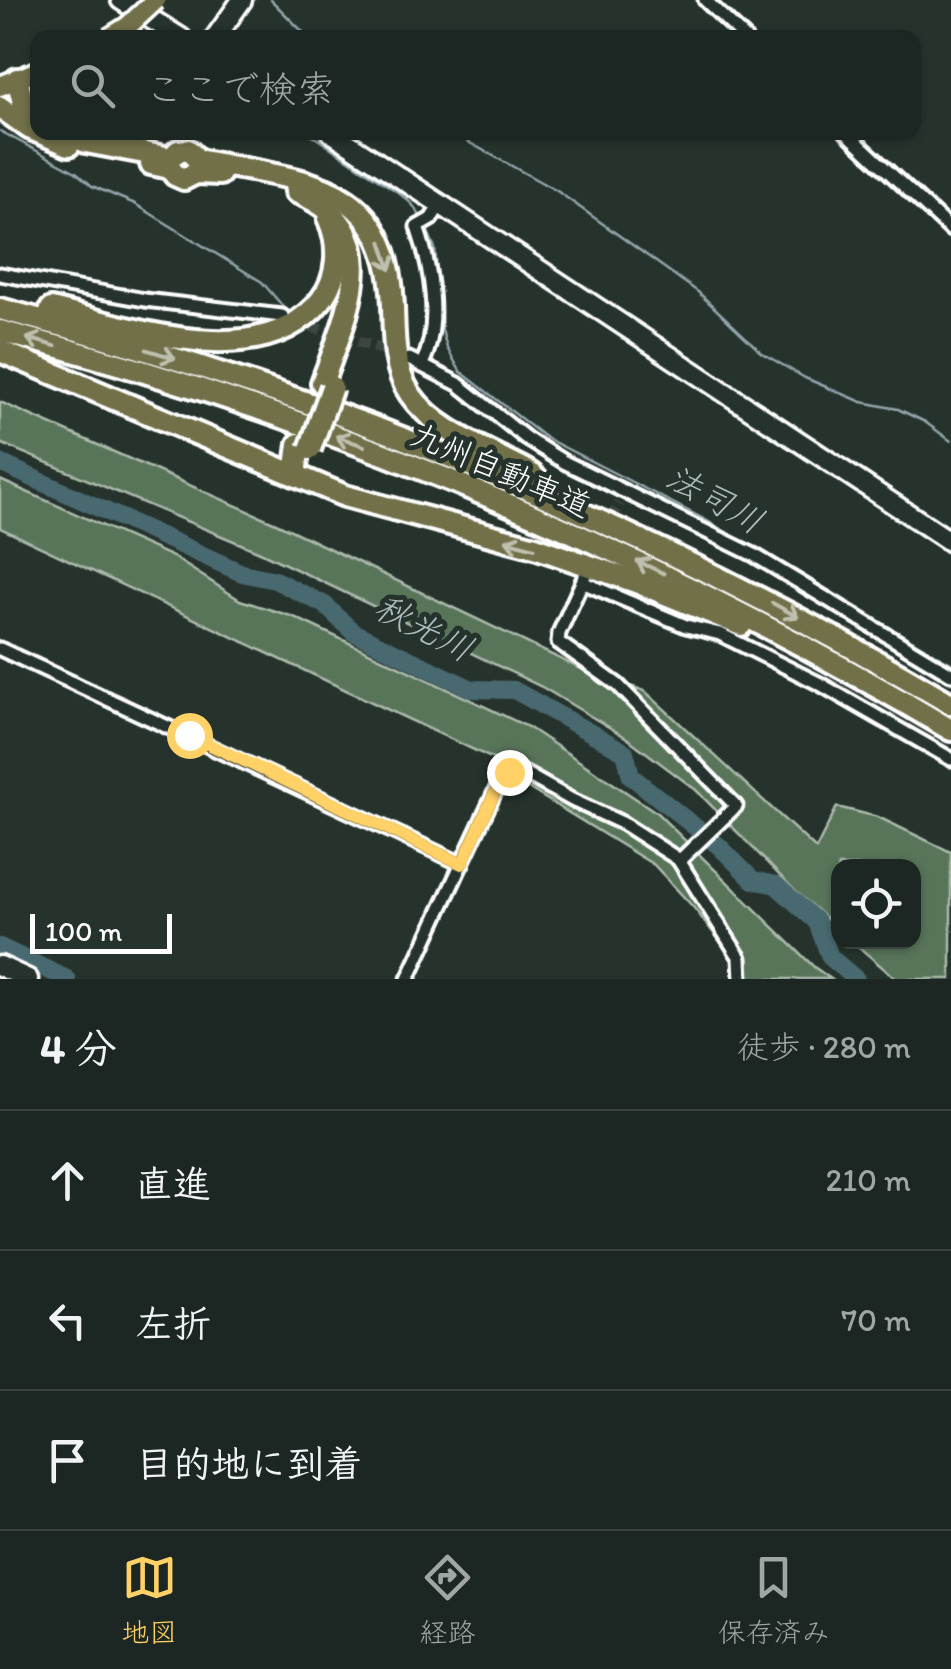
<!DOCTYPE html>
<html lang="ja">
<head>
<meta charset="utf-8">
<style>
  :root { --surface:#1c2622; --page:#252e2a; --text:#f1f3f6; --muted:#a0a5a5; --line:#3a4340; --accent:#ffd166 }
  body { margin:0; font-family:Itim,"Klee One",sans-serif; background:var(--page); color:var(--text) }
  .controls { position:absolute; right:30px; bottom:30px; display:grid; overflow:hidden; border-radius:20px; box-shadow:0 2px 8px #0004 }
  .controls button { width:90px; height:90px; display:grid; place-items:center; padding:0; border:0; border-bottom:2px solid var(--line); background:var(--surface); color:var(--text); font:50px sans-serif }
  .scale { position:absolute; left:30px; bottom:25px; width:142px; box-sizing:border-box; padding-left:10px; border:5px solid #fff; border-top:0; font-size:28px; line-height:35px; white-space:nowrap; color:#fff; -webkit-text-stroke:8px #26332d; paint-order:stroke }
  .stop { position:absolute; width:30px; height:30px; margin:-22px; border:8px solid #ffd166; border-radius:50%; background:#fff }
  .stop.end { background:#ffd166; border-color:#fff; box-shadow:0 2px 10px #0008 }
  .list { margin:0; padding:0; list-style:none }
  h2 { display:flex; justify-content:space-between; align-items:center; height:130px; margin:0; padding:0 40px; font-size:42px }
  h2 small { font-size:32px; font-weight:400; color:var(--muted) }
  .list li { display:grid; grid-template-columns:65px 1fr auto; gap:30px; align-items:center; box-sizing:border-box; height:140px; padding:0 40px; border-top:2px solid var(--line) }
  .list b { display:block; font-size:38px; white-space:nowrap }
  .list em { font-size:32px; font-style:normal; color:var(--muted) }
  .icon { flex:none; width:55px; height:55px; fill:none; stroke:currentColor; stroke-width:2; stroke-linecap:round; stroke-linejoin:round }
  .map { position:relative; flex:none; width:951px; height:979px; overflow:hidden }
  .search { position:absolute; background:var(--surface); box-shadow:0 2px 8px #0004; left:30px; right:30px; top:30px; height:110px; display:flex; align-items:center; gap:25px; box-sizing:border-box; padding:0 35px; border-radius:20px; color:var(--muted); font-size:38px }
  .sheet { height:550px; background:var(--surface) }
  nav { display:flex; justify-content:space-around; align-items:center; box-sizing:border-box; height:140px; border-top:2px solid var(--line); background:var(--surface); font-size:28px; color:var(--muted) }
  nav a { display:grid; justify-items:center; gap:5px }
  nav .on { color:var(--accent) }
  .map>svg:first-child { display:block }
  .green { fill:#59745a; stroke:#acbaac; stroke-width:2.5 }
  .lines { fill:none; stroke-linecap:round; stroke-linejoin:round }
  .stream { stroke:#92a5aa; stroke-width:2.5 }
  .river { stroke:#4a6971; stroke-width:18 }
  .street-tunnel { stroke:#3c4742; stroke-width:11; stroke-dasharray:11 5.5; stroke-linecap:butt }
  .street-casing { stroke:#fff; stroke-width:19 }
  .secondary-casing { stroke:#fff; stroke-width:25 }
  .primary-casing { stroke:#fff; stroke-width:25 }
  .highway-casing { stroke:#fff; stroke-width:28 }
  .street { stroke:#26332d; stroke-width:11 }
  .secondary { stroke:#26332d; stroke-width:18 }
  .primary { stroke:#71704a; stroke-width:18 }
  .highway { stroke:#71704a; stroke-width:20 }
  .primary-bridge-casing { stroke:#fff; stroke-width:25; stroke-linecap:butt }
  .highway-bridge-casing { stroke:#fff; stroke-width:28; stroke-linecap:butt }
  .primary-bridge { stroke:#71704a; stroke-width:18 }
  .highway-bridge { stroke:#71704a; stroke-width:20 }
  .oneway { stroke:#bfbfae }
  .route { stroke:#ffd166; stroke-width:12 }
  .labels { text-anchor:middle; stroke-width:10; stroke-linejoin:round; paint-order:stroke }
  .street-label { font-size:32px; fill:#fff; stroke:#26332d }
  .water-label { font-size:35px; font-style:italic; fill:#aebcbf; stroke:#26332d }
</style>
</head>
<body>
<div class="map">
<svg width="951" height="979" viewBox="0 0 951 979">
  <rect width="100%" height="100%" fill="#26332d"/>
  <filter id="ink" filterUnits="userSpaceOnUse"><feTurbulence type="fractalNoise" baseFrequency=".01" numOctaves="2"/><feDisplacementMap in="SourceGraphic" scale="20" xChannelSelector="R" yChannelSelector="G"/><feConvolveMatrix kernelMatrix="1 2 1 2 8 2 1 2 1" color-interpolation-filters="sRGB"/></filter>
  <g filter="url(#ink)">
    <g class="green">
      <path d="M0 402 276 523 577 667 645 691 816 849 837 807 878 817 951 852V979H896L853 942H914V866H838V929L796 892 696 790 627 738 542 687 260 552 0 443Z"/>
      <path d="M0 480 173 557 240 600 294 617 528 727 656 812 814 967 831 979H749L694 908 654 865 515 780 502 763 0 528Z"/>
    </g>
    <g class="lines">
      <g class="stream">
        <path d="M271 0 309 38"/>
        <path d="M0 131 76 172 92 186 135 204 262 282 286 310"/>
        <path d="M307 132 399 193 412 204 423 220"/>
        <path d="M450 132 557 191 698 292 762 353 805 378 862 402 898 409 925 422 951 441"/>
        <path d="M426 227 435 248 442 330 447 348 460 371 546 438 704 519 951 663"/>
      </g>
      <g class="river">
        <path d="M0 463 242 573 275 580 325 605 353 632 472 689 514 690 625 752 631 776 719 846 753 880 776 885 817 922 830 957 856 979"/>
        <path d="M0 947 67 979"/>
      </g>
      <g class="street-tunnel">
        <path d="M295 321 396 354"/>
        <path d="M597 549 619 503"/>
        <path d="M826 674 853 630"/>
      </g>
      <defs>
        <g id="street">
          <path d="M705 0 745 38"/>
          <path d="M846 132 951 230"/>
          <path d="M0 274 145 300 282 316"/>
          <path d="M409 359 458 384 527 439 564 462 754 555 951 674"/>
          <path d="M422 364C442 324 431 267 417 227L431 219 440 205"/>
          <path d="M582 582 686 626 720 634 820 684 951 759"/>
          <path d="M0 649 462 864"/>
          <path d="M678 859 740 958 741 979"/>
          <path d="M408 979 502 777 509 773H524L572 800 622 823 678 859 682 858 736 806 618 685 558 642 559 633 587 571"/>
        </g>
        <g id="secondary">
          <path d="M121 0 181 38"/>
          <path d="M215 38 242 0"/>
          <path d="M331 132 951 542"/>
          <path d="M0 966 28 979"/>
        </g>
        <path id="primary" d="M0 86 38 71"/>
        <g id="highway">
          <path d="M17 79 24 106 36 128"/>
          <path d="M0 107 29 128 69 145"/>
          <path d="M60 132 86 142 171 158 178 151 188 150 198 160C301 182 388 176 393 306 394 336 393 369 410 394 432 426 471 443 503 459 512 464 523 468 531 474 538 479 543 490 549 498"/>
          <path d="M151 164 170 168 175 175 184 179 196 173 220 174"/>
          <path d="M296 192C390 229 347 314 322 383"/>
          <path d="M0 309C334 395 654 529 951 704"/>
          <path d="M51 309C129 327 261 376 321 300 339 277 340 245 329 220"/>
          <path d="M0 331C335 418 654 553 951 730"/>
          <path d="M0 351 345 496 535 547 636 582 741 625"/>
          <path d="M295 475 299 444"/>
        </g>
      </defs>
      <use href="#street" class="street-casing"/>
      <use href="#secondary" class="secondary-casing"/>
      <use href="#primary" class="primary-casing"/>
      <use href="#highway" class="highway-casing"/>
      <use href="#street" class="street"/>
      <use href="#secondary" class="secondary"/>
      <use href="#primary" class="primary"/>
      <use href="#highway" class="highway"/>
      <defs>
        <path id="primary-bridge" d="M109 38 128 26 156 0"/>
        <path id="highway-bridge" d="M310 449 332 387"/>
      </defs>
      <use href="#primary-bridge" class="primary-bridge-casing"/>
      <use href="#highway-bridge" class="highway-bridge-casing"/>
      <use href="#primary-bridge" class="primary-bridge"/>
      <use href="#highway-bridge" class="highway-bridge"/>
    </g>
    <defs><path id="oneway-shaft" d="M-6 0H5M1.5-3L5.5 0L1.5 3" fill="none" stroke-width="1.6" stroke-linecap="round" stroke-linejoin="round" transform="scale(2.5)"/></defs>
    <g class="oneway">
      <use href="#oneway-shaft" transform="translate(386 256) rotate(72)"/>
      <use href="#oneway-shaft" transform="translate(41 342) rotate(-164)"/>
      <use href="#oneway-shaft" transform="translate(161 354) rotate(17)"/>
      <use href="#oneway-shaft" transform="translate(350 441) rotate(-160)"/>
      <use href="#oneway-shaft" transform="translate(520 544) rotate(-165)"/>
      <use href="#oneway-shaft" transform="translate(650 567) rotate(-155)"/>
      <use href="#oneway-shaft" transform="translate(785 610) rotate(29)"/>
    </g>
  </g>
  <g class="lines" filter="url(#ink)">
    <path class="route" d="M189 735 462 864 502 777 509 772"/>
  </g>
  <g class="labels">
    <g class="street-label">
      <text transform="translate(501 470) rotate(23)" y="11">九州自動車道</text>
    </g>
    <g class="water-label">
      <text transform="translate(715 499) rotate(29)" y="12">法司川</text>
      <text transform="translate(424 628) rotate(27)" y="12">秋光川</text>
    </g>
  </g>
</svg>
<div class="controls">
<button><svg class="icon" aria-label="locate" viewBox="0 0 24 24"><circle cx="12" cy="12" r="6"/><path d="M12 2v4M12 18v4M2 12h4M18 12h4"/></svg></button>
</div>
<div class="scale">100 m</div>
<div class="stop" style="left:189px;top:735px"></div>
<div class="stop end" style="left:509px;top:772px"></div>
<div class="search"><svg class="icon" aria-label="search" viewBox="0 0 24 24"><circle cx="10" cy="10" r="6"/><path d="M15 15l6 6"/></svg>ここで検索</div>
</div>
<section class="sheet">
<h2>4 分<small>徒歩 · 280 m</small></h2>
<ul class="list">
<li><svg class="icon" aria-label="ahead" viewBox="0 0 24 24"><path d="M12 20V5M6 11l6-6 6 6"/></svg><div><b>直進</b></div><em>210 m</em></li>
<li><svg class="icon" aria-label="left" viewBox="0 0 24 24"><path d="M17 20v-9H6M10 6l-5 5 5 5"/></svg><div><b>左折</b></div><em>70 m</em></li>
<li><svg class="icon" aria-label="arrive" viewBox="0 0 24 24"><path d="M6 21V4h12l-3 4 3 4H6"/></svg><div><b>目的地に到着</b></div></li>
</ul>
</section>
<nav>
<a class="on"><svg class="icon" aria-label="map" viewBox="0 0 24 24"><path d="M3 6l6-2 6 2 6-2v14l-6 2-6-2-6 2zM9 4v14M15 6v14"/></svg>地図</a>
<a><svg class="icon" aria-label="directions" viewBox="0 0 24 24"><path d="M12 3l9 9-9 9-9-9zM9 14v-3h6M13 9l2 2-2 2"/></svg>経路</a>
<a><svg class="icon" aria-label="saved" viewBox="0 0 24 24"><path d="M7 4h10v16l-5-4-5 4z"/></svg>保存済み</a>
</nav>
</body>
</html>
